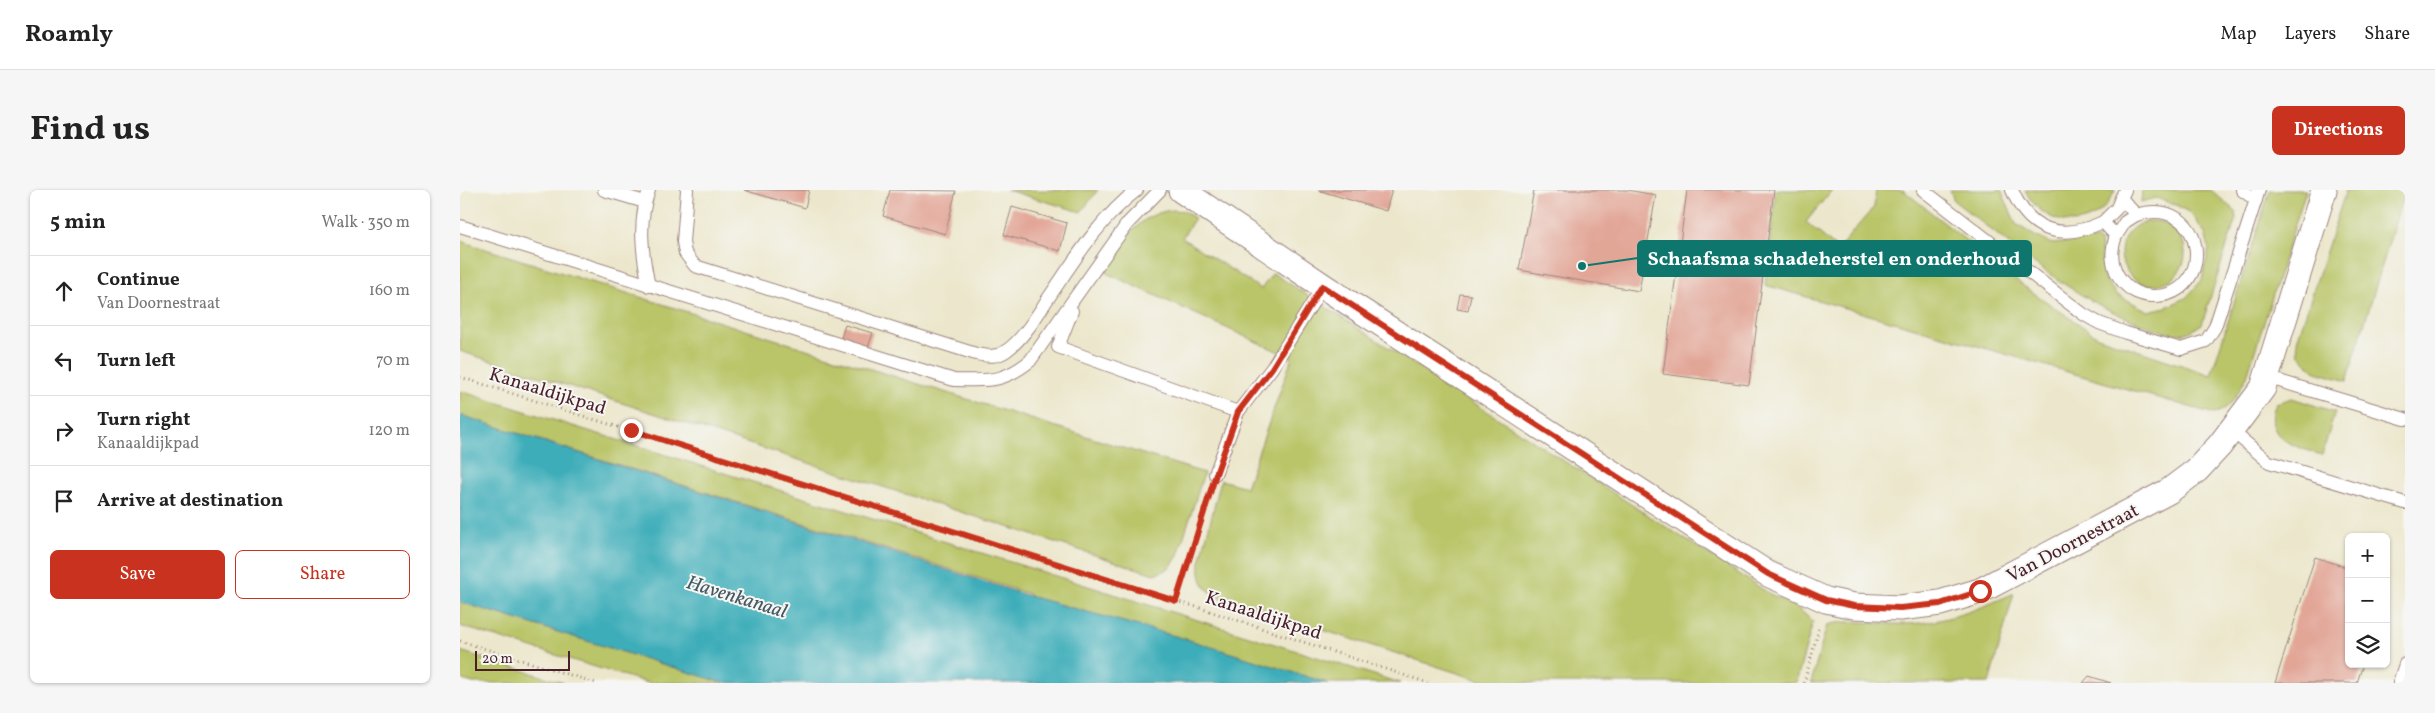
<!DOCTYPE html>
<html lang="en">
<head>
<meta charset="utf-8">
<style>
  :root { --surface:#fff; --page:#f6f6f6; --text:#222; --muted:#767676; --line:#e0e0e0; --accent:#c8321e }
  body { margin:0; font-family:Vollkorn,serif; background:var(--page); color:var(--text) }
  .controls { position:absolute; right:15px; bottom:15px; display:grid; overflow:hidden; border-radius:8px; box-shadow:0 1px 4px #0004 }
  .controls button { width:45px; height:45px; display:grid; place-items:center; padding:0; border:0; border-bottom:1px solid var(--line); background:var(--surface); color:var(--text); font:25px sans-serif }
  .scale { position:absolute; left:15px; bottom:12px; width:95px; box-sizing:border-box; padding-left:5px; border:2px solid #4a1f2b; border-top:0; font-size:14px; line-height:18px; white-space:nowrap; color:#4a1f2b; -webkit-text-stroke:4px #f6f6f2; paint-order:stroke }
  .stop { position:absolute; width:15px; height:15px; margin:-11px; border:4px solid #c8321e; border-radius:50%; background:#fff }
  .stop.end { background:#c8321e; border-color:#fff; box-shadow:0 1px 5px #0008 }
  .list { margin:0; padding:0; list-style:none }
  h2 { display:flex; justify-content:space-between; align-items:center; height:65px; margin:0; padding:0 20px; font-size:21px }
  h2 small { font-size:16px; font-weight:400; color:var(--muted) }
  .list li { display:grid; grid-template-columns:32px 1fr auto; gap:15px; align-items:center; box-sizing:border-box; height:70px; padding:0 20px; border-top:1px solid var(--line) }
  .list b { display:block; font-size:19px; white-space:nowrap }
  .list p { margin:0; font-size:16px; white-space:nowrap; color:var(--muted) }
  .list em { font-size:16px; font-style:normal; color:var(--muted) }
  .actions { display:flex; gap:10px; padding:15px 20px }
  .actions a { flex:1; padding:11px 0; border:1px solid var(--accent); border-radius:8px; text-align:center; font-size:18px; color:var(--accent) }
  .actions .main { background:var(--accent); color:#fff }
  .icon { flex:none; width:28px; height:28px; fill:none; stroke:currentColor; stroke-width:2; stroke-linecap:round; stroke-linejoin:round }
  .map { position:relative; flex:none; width:1945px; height:493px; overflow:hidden; border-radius:8px }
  header { display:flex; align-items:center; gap:30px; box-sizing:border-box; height:70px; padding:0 25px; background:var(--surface); border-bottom:1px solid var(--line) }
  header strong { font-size:24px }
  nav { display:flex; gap:28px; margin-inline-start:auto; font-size:18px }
  .intro { display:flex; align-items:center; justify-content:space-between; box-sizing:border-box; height:120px; padding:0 30px }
  h1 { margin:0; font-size:35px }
  .button { padding:12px 22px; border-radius:8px; background:var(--accent); color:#fff; font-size:18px; font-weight:700 }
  main { display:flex; gap:30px; padding:0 30px }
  aside { flex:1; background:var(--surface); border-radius:8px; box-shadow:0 1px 4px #0004 }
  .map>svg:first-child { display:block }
  .green { fill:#b9c567; stroke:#827249 }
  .water { fill:#3dadb9; stroke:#446672 }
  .building { fill:#e2a697 }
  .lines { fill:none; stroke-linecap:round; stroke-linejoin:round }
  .service-casing { stroke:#9b837c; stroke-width:14 }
  .minor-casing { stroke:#9b837c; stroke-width:27 }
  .path { stroke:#9b837c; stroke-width:3; stroke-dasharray:1 4; stroke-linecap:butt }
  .service { stroke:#fff; stroke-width:12 }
  .minor { stroke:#fff; stroke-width:25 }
  .route { stroke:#c8321e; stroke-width:6 }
  .labels { text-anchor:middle; stroke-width:4; stroke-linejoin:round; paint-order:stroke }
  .street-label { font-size:19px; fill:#4a1f2b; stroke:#f6f6f2 }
  .water-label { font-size:20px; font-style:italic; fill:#455864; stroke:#f6f6f2 }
  .leader { fill:none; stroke:#0f766e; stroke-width:2 }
  .callout-dot { fill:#0f766e; stroke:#f6f6f2; stroke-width:2 }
  .callout { fill:#0f766e; stroke:#0f766e; stroke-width:2 }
  .callout-label { font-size:20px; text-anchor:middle; font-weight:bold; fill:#fff }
</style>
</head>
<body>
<header>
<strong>Roamly</strong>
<nav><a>Map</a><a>Layers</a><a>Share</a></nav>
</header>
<div class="intro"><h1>Find us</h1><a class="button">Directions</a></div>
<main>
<aside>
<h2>5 min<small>Walk · 350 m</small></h2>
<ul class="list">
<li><svg class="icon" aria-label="ahead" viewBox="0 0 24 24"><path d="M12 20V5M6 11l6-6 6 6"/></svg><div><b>Continue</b><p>Van Doornestraat</p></div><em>160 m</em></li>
<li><svg class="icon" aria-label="left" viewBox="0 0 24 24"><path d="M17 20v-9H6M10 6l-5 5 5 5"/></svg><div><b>Turn left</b></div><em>70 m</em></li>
<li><svg class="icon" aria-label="right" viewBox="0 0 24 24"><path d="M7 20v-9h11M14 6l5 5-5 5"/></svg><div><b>Turn right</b><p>Kanaaldijkpad</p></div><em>120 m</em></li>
<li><svg class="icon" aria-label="arrive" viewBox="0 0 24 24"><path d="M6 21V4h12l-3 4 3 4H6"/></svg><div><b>Arrive at destination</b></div></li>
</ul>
<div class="actions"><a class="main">Save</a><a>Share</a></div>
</aside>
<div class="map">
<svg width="1945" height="493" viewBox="0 0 1945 493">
  <rect width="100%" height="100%" fill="#f6f6f2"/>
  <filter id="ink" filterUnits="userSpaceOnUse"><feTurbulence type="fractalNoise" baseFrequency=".02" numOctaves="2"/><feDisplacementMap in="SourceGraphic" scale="10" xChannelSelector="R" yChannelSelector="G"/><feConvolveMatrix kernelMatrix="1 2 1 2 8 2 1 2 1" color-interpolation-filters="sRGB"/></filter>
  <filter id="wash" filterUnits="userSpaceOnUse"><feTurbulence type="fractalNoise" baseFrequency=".0096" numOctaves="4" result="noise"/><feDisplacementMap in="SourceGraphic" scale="20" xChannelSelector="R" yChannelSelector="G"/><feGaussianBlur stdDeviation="1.12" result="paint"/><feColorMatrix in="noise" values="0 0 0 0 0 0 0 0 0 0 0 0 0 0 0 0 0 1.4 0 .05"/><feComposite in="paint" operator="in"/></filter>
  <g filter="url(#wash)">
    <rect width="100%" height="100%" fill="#ece7cc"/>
    <g class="green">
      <path d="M547 0H638L621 22Z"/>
      <path d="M1316 0H1372L1346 32 1378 59 1414 17 1416 0H1443L1562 95 1638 147 1751 185 1810 0H1846L1787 186C1777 205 1774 216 1754 224L1305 95Z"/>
      <path d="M1490 0H1541L1556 34 1575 46 1593 54 1636 49 1640 52 1645 89 1656 104 1688 121 1706 117 1726 108 1742 90 1749 58 1745 43 1730 23 1716 15 1696 8 1681 12 1682 0H1751L1776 22V28L1742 134C1737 137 1731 142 1725 143 1712 146 1697 140 1685 135 1612 110 1555 57 1494 11Z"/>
      <path d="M1565 0H1655C1637 44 1585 41 1565 0Z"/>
      <path d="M1886 0H1945L1887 191 1856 182 1838 164 1837 151Z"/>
      <path d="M713 20 724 21 735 28 722 48 801 99 813 83 1310 404 1338 418 1353 432 1336 493H1029L753 405C741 394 739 388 740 372L761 290 786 297 832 168 644 82C664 53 675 24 713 20Z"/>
      <circle cx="1693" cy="63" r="32"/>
      <path d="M0 51 744 283 718 365C712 377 707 381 694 384L0 161Z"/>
      <path d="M0 201 940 493H867L726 449 569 406V404L0 225Z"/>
      <path d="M1832 208 1875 222 1862 265C1836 257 1801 249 1816 213Z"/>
      <path d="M1554 403 1529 493H1351L1367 435C1392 428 1418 435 1444 434 1484 433 1517 420 1554 403Z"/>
      <path d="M0 412 264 493H188L0 436Z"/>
      <path d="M0 461 104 493H13L0 489Z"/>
    </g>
    <path class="water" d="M0 225 569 406 726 449 867 493H264L0 412Z"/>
    <g id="blocks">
      <g class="building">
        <path d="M284 0H349L345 18Z"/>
        <path d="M430 0 496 1 485 44 423 26Z"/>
        <path d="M858 0H932L926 21Z"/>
        <path d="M1074 0H1167L1196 5 1179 101 1059 80Z"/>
        <path d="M1227 0H1314L1289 195 1203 184Z"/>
        <path d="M552 17 607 33 600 61 544 45Z"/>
        <path d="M1000 104 1011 105 1008 121 997 119Z"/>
        <path d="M385 135 413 143 408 157 381 148Z"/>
        <path d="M1855 367 1889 378V474H1903L1897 493H1815Z"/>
        <path d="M1629 486 1651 493H1623Z"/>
      </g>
    </g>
  </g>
  <g filter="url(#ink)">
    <use href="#blocks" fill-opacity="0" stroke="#9b837c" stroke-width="1"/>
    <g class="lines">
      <defs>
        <g id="service">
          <path d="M144 0 185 12"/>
          <path d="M189 0C178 32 182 64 189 96"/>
          <path d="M227 0 223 52 225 63 235 76 516 164C527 166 536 168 546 161 563 149 576 127 587 110 614 71 639 29 677 0"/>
          <path d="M1463 0 1623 124 1639 133 1666 143 1721 159 1746 151 1755 137 1799 0"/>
          <path d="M1552 0C1570 43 1602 51 1643 32L1656 46C1650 62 1651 79 1663 92 1670 101 1682 106 1693 106 1757 106 1748 4 1676 25L1661 8 1665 0"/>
          <path d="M1782 0 1796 10"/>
          <path d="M1643 32 1657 18 1661 8"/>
          <path d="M0 36 494 190C528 190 541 194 570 171L667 34 700 0"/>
          <path d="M1656 46 1665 32 1676 25"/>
          <path d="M612 121 598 157 778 222 755 284"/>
          <path d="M1806 187 1945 229"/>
          <path d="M778 222 812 178 863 96"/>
          <path d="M1772 241 1809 272 1945 313"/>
          <path d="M1939 493 1945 474"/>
        </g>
        <path id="minor" d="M721 0 863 96 1308 384 1366 410 1394 416 1440 418 1480 413 1520 401 1709 301 1737 280 1760 255 1803 198 1864 0"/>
      </defs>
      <use href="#service" class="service-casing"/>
      <use href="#minor" class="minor-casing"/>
      <g class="path">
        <path d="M0 187 664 397 737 417 968 493"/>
        <path d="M716 411 748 306"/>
        <path d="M0 451 136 493"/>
        <path d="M1344 493 1359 438"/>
      </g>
      <use href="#service" class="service"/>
      <use href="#minor" class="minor"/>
    </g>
  </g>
  <g class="lines" filter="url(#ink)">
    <path class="route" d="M171 240 716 411 756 284 778 222 812 178 862 96 1308 384 1366 410 1394 416 1440 418 1480 414 1520 401"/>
  </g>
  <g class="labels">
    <g class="street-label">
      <text transform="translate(88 200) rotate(17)" y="7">Kanaaldijkpad</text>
      <text transform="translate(1612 352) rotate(-28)" y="7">Van Doornestraat</text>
      <text transform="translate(804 424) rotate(18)" y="7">Kanaaldijkpad</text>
    </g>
    <g class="water-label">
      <text transform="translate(277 406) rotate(17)" y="7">Havenkanaal</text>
    </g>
  </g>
  <path class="leader" d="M1122 76L1178 68"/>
  <circle class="callout-dot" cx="1122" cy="76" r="5"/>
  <rect class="callout" x="1178" y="51" width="393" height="35" rx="5"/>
  <g class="callout-label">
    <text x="1374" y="75">Schaafsma schadeherstel en onderhoud</text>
  </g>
</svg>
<div class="controls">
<button>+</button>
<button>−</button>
<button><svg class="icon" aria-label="layers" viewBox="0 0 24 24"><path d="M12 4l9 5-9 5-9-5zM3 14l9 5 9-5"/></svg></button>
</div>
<div class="scale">20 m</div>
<div class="stop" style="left:1520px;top:401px"></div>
<div class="stop end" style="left:171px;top:240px"></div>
</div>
</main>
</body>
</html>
